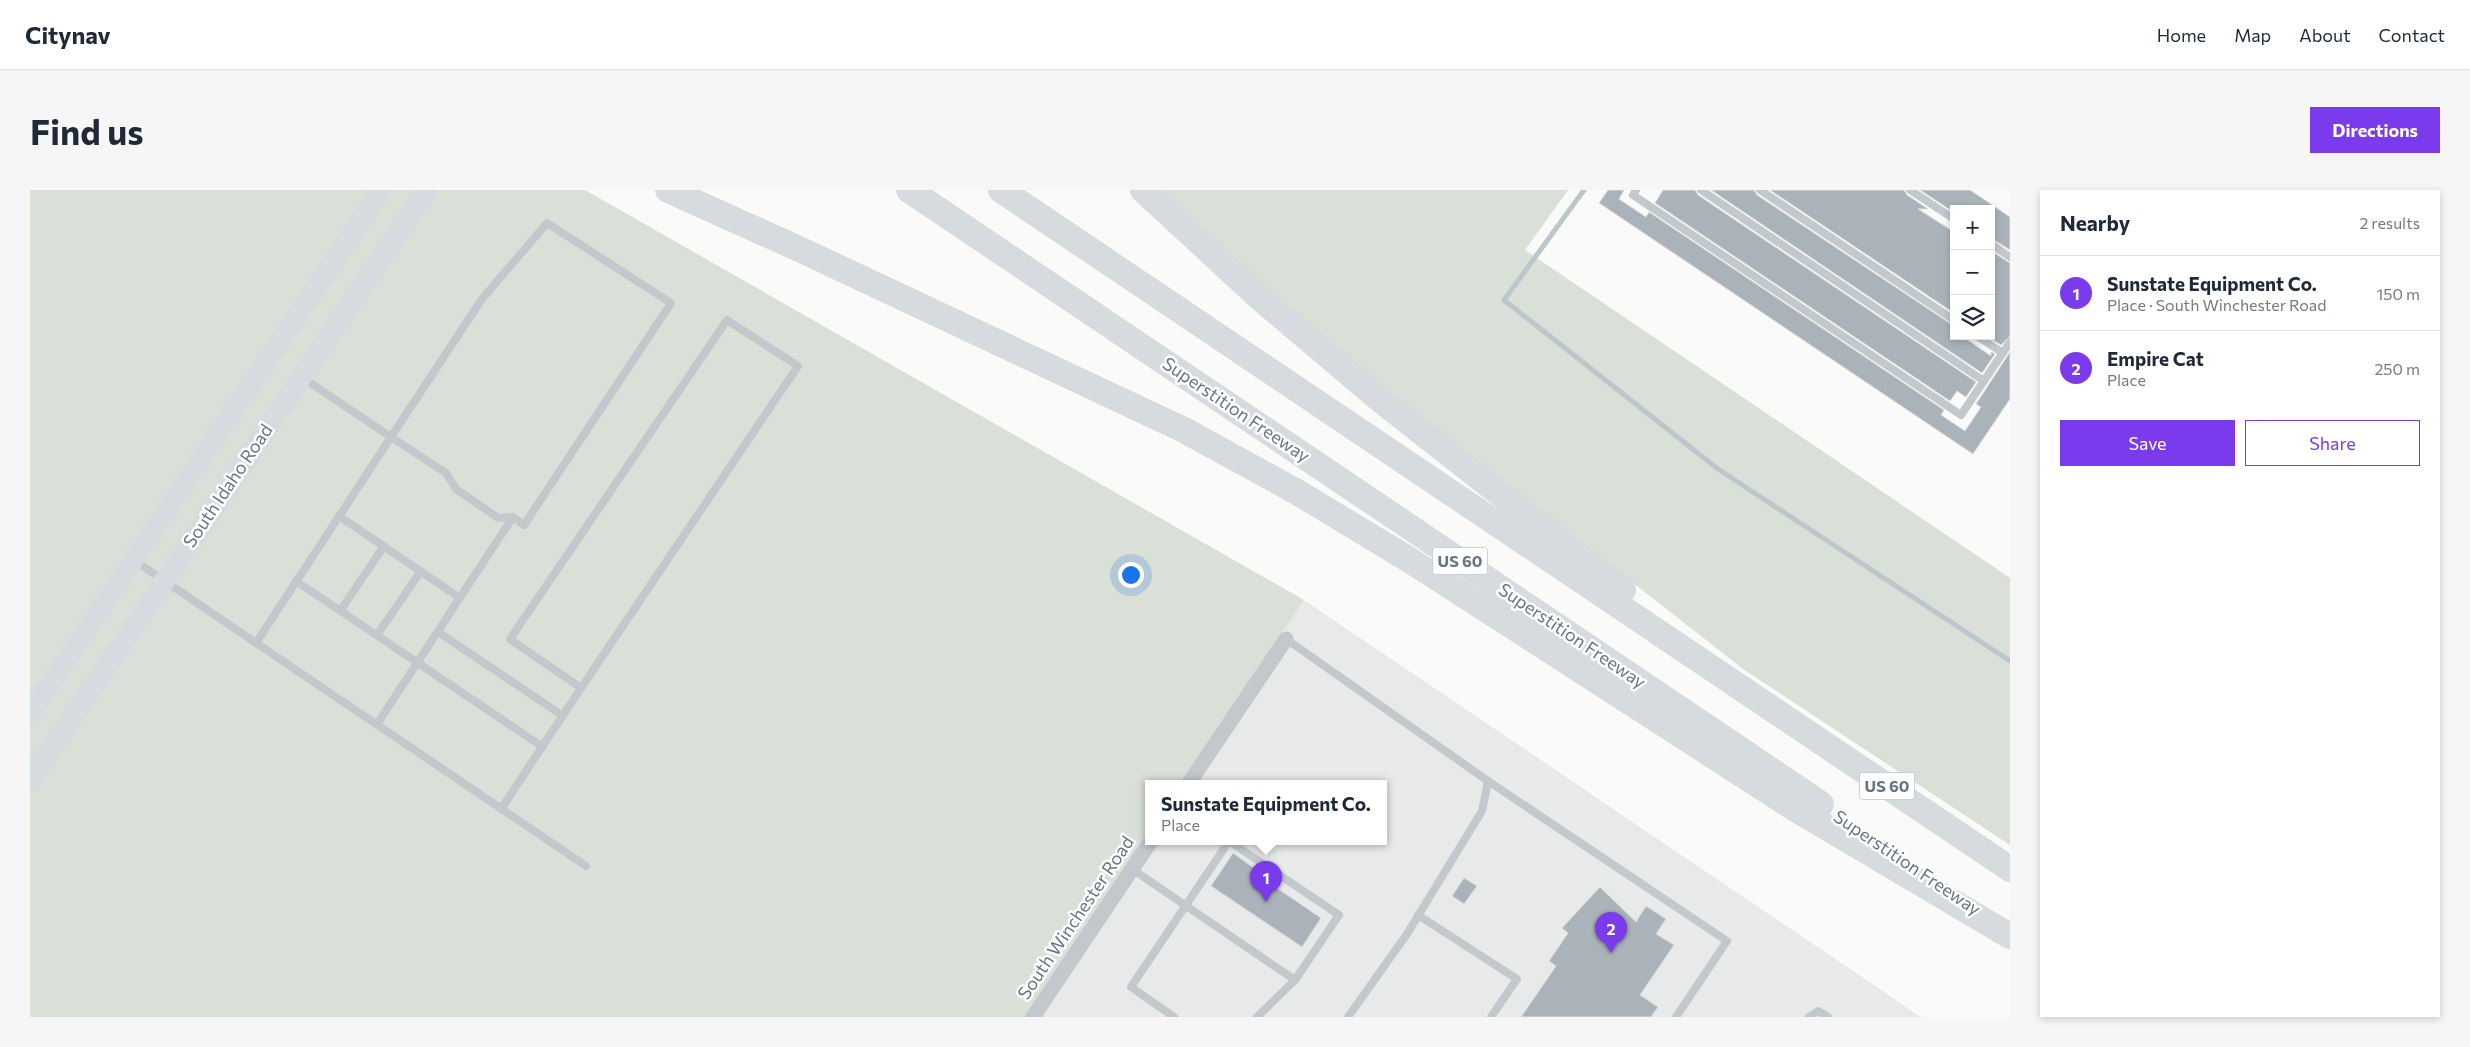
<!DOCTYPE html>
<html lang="en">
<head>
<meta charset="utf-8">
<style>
  :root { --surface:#fff; --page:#f6f6f7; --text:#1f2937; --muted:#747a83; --line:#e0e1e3; --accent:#7c3aed }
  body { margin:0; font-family:Commissioner,sans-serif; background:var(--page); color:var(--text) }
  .controls { position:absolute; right:15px; top:15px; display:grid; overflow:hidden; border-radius:0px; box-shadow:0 2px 8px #0003 }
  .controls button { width:45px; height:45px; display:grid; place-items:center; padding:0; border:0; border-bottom:1px solid var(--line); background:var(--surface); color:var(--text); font:25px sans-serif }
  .you { position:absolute; left:1100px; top:384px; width:18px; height:18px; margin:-12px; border:4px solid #fff; border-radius:50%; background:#1a73e8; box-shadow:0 0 0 8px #1a73e833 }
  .badge { display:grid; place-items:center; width:32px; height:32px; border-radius:50%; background:var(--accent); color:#fff; font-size:16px; font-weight:700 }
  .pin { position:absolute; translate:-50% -41px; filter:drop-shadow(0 1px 2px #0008) }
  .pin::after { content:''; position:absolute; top:26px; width:18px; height:15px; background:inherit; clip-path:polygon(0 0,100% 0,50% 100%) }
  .popup { position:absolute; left:1115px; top:590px; width:242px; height:65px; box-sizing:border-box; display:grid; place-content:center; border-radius:0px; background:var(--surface); filter:drop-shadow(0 1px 4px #0005); font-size:16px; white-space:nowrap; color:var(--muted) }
  .popup b { font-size:19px; color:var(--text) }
  .popup::after { content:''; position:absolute; left:50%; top:100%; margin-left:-10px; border:10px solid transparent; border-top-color:var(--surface) }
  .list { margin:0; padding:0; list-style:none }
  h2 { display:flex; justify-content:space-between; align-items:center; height:65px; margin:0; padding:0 20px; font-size:21px }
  h2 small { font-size:16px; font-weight:400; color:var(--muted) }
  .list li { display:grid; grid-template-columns:32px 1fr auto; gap:15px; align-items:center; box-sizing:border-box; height:75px; padding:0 20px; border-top:1px solid var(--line) }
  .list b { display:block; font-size:19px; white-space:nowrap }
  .list p { margin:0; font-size:16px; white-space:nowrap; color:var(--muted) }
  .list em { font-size:16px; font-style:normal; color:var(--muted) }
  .actions { display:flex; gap:10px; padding:15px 20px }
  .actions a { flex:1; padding:11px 0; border:1px solid var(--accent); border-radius:0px; text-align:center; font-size:18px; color:var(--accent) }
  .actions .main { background:var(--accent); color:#fff }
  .icon { flex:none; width:28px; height:28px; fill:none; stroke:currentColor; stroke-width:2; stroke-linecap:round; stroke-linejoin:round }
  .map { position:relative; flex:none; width:1980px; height:827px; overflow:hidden; border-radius:0px }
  header { display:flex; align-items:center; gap:30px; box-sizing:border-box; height:70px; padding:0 25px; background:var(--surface); border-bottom:1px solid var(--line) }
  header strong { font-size:24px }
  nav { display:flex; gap:28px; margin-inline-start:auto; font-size:18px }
  .intro { display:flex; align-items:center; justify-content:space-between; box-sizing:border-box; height:120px; padding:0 30px }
  h1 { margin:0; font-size:35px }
  .button { padding:12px 22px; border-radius:0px; background:var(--accent); color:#fff; font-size:18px; font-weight:700 }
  main { display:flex; gap:30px; padding:0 30px }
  aside { flex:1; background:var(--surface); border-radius:0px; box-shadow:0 2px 8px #0003 }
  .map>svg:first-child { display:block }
  .built { fill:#e8e9e9 }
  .green { fill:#dadfd7 }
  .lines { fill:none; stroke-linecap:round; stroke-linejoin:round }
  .stream { stroke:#bbc7cb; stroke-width:5 }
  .building { fill:#aab3b9; stroke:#dcdcda }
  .lane { stroke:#c3c8cc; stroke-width:8 }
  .street { stroke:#c3c8cc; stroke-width:15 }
  .secondary { stroke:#d6dbdf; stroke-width:21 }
  .highway { stroke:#d6dbdf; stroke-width:26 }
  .labels { text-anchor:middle; stroke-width:5; stroke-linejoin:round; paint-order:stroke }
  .shield { fill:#fff; stroke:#939fa8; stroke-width:1 }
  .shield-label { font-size:16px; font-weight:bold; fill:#657683 }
  .street-label { font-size:18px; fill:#657683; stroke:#fff }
</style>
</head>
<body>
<header>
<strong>Citynav</strong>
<nav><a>Home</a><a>Map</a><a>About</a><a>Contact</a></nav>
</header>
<div class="intro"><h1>Find us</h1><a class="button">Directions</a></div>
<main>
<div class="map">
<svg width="1980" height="827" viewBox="0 0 1980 827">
  <rect width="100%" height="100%" fill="#fafaf8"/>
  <path class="built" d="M1274 410 1891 827H1000L1118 651H1354V593H1154Z"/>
  <g class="green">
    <path d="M0 0H555L1274 410 1153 593H1118V645L997 827H0Z"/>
    <path d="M1127 0H1538L1495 60 1980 388V655L1713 479 1285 143Z"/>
  </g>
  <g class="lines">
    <path class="stream" d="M1554 0 1474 110 1688 279 1980 471"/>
  </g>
  <g class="building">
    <path d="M1578 0H1594L1589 9 1616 27 1619 22 1914 220 1911 225 1935 241 1951 217 1946 214 1980 162V209L1943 264 1569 13Z"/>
    <path d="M1633 0H1665L1668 5 1946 192 1936 207 1927 201 1920 211 1625 13Z"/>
    <path d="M1681 0H1724L1727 5 1924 136V146H1932L1961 166V162L1965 164 1952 183Z"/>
    <path d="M1740 0H1874L1877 5 1898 19H1888L1924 42V123Z"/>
    <path d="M1890 0H1940L1980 27V60L1961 48V19H1919Z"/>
    <path d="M1961 61 1980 73V146L1971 155 1961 149Z"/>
    <path d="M1203 663 1224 678 1222 681 1291 728 1272 757 1181 696Z"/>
    <path d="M1434 688 1447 696 1434 714 1422 706Z"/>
    <path d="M1570 697 1606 732 1616 716 1636 729 1626 744 1644 755 1610 805 1628 817 1621 827H1491L1526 776 1519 771 1538 743 1532 738Z"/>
  </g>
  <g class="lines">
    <g class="lane">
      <path d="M1606 0 1603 5 1931 225 1980 152"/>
      <path d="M1671 0 1954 191"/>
      <path d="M1730 0 1924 130"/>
      <path d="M1880 0 1924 29"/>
      <path d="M1961 54 1980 67"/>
      <path d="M697 130 768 176 551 498 480 449Z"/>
      <path d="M1947 146 1973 163"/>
      <path d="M309 326 430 408"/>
      <path d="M105 371 556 676"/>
      <path d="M266 391 513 557"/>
      <path d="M310 421 354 356"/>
      <path d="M408 442 533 526"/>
      <path d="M347 445 391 381"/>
      <path d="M1256 449 1458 591 1697 751 1646 827"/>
      <path d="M226 453 361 247 273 188"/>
      <path d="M347 534 483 327 494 335 641 113 517 33 452 109 361 247 416 283 426 299 468 328 483 327"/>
      <path d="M471 619 551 498"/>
      <path d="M1102 679 1265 790 1227 827"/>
      <path d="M1388 725 1487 789 1461 827"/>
      <path d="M1144 827 1101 797 1199 651 1309 725 1265 790"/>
      <path d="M1318 827 1377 744 1452 621 1458 591"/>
      <path d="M1779 827 1788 821 1798 827"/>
    </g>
    <g class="street">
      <path d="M1159 593 1256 449"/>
      <path d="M1003 827 1121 651"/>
    </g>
    <g class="secondary">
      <path d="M0 524 351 0"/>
      <path d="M0 591 397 0"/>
    </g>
    <g class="highway">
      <path d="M638 0 767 58 1154 240 1267 302 1378 369 1764 618 1980 746"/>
      <path d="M879 0 1791 614"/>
      <path d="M971 0 1980 679"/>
      <path d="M1113 0 1230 108 1353 212 1593 400"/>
    </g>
  </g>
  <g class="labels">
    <g class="shield">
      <rect x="1402.5" y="357.5" width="55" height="27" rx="4"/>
      <rect x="1829.5" y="582.5" width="55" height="27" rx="4"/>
    </g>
    <g class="shield-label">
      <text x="1430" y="377">US 60</text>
      <text x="1857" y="602">US 60</text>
    </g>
    <g class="street-label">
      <text transform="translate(1206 220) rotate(34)" y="6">Superstition Freeway</text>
      <text transform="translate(198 296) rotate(-56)" y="6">South Idaho Road</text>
      <text transform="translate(1542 446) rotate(34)" y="6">Superstition Freeway</text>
      <text transform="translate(1877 673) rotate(34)" y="6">Superstition Freeway</text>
      <text transform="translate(1046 728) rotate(-56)" y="6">South Winchester Road</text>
    </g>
  </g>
</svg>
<div class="controls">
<button>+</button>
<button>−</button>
<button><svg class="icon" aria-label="layers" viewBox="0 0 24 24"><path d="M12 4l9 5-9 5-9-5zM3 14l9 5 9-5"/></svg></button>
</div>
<div class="you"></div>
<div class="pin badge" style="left:1236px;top:712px">1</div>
<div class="popup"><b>Sunstate Equipment Co.</b>Place</div>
<div class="pin badge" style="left:1581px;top:763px">2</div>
</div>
<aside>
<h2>Nearby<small>2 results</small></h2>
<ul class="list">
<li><span class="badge">1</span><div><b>Sunstate Equipment Co.</b><p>Place · South Winchester Road</p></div><em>150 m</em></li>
<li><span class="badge">2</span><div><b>Empire Cat</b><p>Place</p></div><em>250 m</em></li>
</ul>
<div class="actions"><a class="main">Save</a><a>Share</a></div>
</aside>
</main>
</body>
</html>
